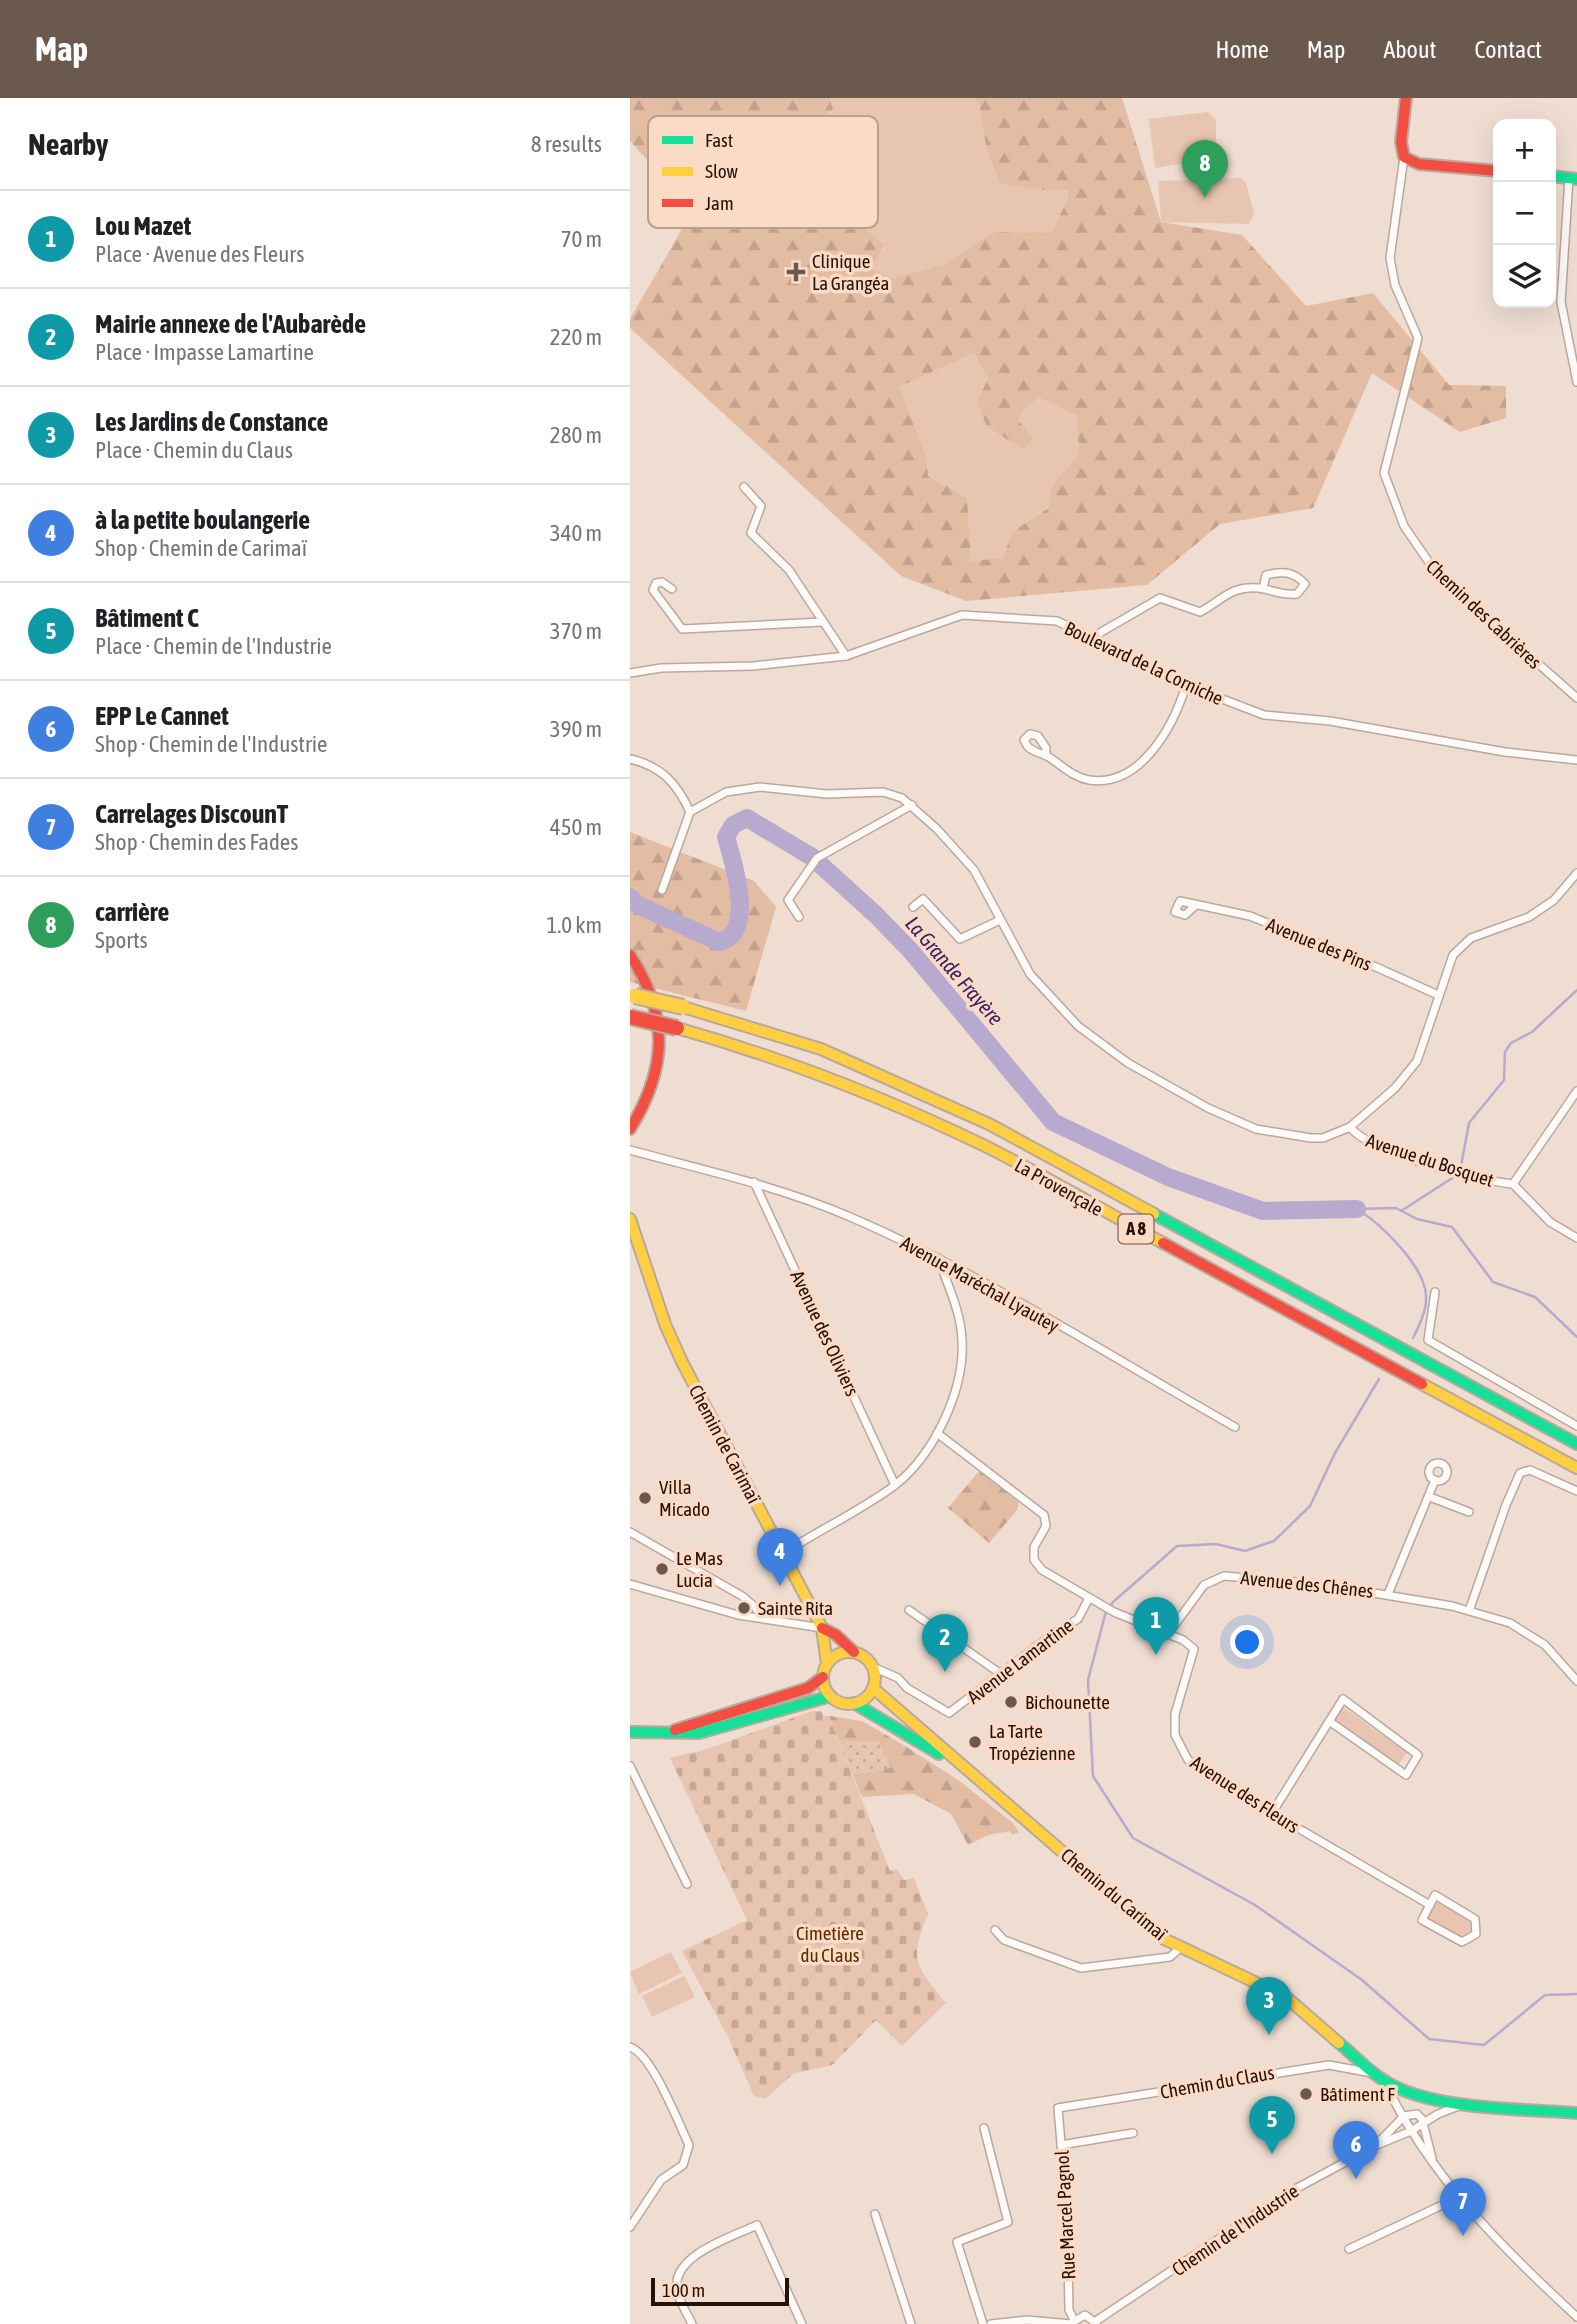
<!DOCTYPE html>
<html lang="en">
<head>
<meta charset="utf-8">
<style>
  :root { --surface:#fff; --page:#f2f2f2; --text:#202124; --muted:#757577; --line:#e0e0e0; --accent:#6c594d }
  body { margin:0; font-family:"Asap Condensed",sans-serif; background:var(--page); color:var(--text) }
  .controls { position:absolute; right:21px; top:21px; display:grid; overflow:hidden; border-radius:14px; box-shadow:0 7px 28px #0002 }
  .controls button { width:63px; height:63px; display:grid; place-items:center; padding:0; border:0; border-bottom:2px solid var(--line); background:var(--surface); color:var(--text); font:35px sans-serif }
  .scale { position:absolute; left:21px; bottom:18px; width:138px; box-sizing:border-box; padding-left:7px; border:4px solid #251206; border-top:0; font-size:19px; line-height:24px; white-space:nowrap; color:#251206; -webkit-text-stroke:5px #fbdac6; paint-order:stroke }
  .you { position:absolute; left:618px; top:1545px; width:24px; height:24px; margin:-18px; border:5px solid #fff; border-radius:50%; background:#1a73e8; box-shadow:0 0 0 10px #1a73e833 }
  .badge { display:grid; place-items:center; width:46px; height:46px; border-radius:50%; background:var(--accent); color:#fff; font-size:23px; font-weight:700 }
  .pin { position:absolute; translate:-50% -58px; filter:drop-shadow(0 2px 4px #0008) }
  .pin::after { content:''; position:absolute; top:37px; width:24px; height:21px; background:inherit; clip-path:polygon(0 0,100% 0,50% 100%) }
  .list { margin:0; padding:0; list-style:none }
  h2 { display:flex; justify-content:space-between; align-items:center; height:91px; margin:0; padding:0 28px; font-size:30px }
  h2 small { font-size:23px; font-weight:400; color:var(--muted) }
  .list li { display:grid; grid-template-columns:46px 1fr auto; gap:21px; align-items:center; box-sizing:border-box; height:98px; padding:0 28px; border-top:2px solid var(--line) }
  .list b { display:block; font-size:26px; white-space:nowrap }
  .list p { margin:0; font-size:23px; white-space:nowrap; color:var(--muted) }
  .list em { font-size:23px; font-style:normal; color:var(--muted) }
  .icon { flex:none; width:38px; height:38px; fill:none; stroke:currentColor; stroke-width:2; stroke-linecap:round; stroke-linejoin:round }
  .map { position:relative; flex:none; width:947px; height:2226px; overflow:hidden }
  header { display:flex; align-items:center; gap:42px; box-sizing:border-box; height:98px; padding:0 35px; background:var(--accent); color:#fff }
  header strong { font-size:33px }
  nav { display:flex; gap:38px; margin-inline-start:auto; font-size:24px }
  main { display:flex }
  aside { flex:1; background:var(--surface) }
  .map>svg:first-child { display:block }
  .grass { fill:#e8c5b0 }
  .forest { fill:url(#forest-firs); fill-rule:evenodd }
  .cemetery { fill:url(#cemetery-stones) }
  .park { fill:url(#park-dots) }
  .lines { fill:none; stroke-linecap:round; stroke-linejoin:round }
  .stream { stroke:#b7aace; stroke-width:2.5 }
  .river { stroke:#b7aace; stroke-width:18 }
  .street-casing { stroke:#baa89d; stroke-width:10 }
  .fast-casing { stroke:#baa89d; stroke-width:14 }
  .slow-casing { stroke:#baa89d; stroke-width:14 }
  .jam-casing { stroke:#baa89d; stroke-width:14 }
  .street { stroke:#fdfaf8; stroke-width:7 }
  .fast { stroke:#16e098; stroke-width:10 }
  .slow { stroke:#ffcf43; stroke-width:10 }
  .jam { stroke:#f24e42; stroke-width:10 }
  .slow-bridge-casing { stroke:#baa89d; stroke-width:18; stroke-linecap:butt }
  .jam-bridge-casing { stroke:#baa89d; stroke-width:18; stroke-linecap:butt }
  .slow-bridge { stroke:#ffcf43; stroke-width:14 }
  .jam-bridge { stroke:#f24e42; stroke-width:14 }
  .poi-dot { fill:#6c594d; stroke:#fbdac6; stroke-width:2.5 }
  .labels { text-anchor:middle; stroke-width:7; stroke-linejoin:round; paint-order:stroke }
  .shield { fill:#fbdac6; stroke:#654e40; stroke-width:2 }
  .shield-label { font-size:18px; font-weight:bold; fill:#251206 }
  .poi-label { font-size:19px; fill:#251206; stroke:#fbdac6; text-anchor:start }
  .street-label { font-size:19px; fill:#251206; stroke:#fbdac6 }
  .park-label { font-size:19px; fill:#5e2b00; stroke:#fbdac6 }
  .water-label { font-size:21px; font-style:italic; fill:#372365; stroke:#fbdac6 }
  .key { fill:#fbdac6; stroke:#bb9e8c; stroke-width:2 }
  .key-label { font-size:19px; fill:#251206 }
</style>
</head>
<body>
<header>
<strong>Map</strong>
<nav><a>Home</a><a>Map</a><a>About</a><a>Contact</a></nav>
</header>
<main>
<aside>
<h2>Nearby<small>8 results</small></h2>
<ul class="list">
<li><span class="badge" style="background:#0f9aa8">1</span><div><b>Lou Mazet</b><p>Place · Avenue des Fleurs</p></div><em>70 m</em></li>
<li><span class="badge" style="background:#0f9aa8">2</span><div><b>Mairie annexe de l'Aubarède</b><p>Place · Impasse Lamartine</p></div><em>220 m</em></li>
<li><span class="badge" style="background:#0f9aa8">3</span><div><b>Les Jardins de Constance</b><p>Place · Chemin du Claus</p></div><em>280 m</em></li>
<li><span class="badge" style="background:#3f7fe0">4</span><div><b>à la petite boulangerie</b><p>Shop · Chemin de Carimaï</p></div><em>340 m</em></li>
<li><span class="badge" style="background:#0f9aa8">5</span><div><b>Bâtiment C</b><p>Place · Chemin de l'Industrie</p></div><em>370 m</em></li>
<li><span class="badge" style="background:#3f7fe0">6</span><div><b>EPP Le Cannet</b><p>Shop · Chemin de l'Industrie</p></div><em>390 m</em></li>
<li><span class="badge" style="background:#3f7fe0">7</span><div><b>Carrelages DiscounT</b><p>Shop · Chemin des Fades</p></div><em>450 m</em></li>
<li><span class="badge" style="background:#2e9e5b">8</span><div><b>carrière</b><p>Sports</p></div><em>1.0 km</em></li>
</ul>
</aside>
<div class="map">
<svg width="947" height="2226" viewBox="0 0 947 2226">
  <defs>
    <pattern id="forest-firs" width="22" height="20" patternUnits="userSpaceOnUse" patternTransform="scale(1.75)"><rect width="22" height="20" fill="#e3bca4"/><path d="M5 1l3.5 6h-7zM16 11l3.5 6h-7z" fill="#c3a18c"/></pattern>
    <pattern id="cemetery-stones" width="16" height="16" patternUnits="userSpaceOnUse" patternTransform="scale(1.75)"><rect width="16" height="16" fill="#e8c5b0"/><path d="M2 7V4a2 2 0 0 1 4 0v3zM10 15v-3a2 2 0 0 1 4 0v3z" fill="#c7a896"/></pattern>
    <pattern id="park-dots" width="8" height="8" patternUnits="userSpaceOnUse" patternTransform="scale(1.75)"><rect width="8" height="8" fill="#e8c5b0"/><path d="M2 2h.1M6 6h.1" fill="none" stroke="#c7a896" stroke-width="1.8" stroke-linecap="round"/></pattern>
  </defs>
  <rect width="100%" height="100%" fill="#efddd2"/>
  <g class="grass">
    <path d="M200 0H345L349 6 357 53 414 92H435L438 100 422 136 363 134 315 166 263 180 240 170 255 148 129 49 154 20 174 34 203 13Z"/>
    <path d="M578 14 586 22V60L525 70 519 21Z"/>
    <path d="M611 80 616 85 624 116 619 126 531 124 528 83Z"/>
    <path d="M344 255 359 282 357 329 394 352 404 340 388 322 394 311 410 298 447 318 449 356 422 387 418 409 382 434 373 460 341 463 337 399 298 378 296 359 268 289Z"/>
    <path d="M713 1609 777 1655 768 1667 704 1621Z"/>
    <path d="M808 1803 842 1824 841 1836 828 1839 797 1820Z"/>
    <path d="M41 1854 52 1875 9 1896 0 1874Z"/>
    <path d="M54 1878 65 1899 22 1919 12 1898Z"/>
  </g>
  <g class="forest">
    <path d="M0 0H200L203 12 174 35 154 20 129 49 255 147 241 170 263 180 315 166 363 134 422 135 438 100 436 92H414L370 85 357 53 349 6 345 0H492L531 124 612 137 676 208 743 195 819 287 876 288V320L830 334 742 275 683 410 590 426 517 487 336 503 271 478 0 230V221L63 112 0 43ZM344 255 358 281 347 303 357 329 394 352 404 340 388 322 394 311 410 299 447 318 449 356 422 387 418 410 382 434 373 460 341 463 337 399 298 378 296 359 269 289Z"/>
    <path d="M0 734 124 783 146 809 116 913 0 884Z"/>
    <path d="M350 1372 389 1404 387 1412 359 1445 318 1410Z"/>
    <path d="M199 1618 232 1623 275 1648 328 1682 383 1725 389 1734 382 1737 380 1733 358 1737 338 1747 321 1716 284 1696 232 1699Z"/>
  </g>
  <path class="cemetery" d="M182 1613H191L194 1618H199L260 1773 267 1771 274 1782 284 1780 298 1816C278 1864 286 1867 316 1905L272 1948 246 1922 202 1967 163 1976 135 2001 124 1998 99 1941 52 1853 117 1822 40 1660 77 1651Z"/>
  <path class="park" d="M209 1643H249L261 1670 223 1677Z"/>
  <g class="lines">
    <g class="stream">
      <path d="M831 1068 839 1025 874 982 875 954 881 945 902 934 947 892"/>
      <path d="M727 1111 766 1110 787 1121 822 1129 863 1184 905 1199 947 1239"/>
      <path d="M727 1111C751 1126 796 1169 796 1199 797 1212 789 1228 783 1240"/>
      <path d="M771 1113 824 1079"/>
      <path d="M749 1281 705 1355 680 1408 644 1443 615 1453 586 1446 547 1448 483 1504 475 1517 458 1582 463 1678 503 1740 625 1807 732 1882 799 1941 854 1947 915 1897 947 1896"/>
    </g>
    <path class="river" d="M0 799 8 807 89 844C127 836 103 764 96 739L103 727 117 720 182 759 246 817 281 853 423 1024 538 1079 633 1113 727 1111"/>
    <defs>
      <g id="street">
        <path d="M774 59 760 160 765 187 788 240 754 375 774 428 807 476 947 600"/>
        <path d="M939 80 931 204 947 284"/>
        <path d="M114 389 131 408 121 435 159 472 216 558"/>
        <path d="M42 491 32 484 26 485 23 492 52 531 192 524"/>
        <path d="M461 540 530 500 570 514C592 503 600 487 629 490 643 492 653 498 667 496L675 486C663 473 653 473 636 477L633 491"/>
        <path d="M0 575 31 570 123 568 216 558 332 517 427 523 556 587 634 617 700 623 875 654 947 662"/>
        <path d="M416 658V650L408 638 400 636 394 642 398 649C404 654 410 655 417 658 432 667 442 679 459 682 511 690 544 627 556 587"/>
        <path d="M0 661C31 668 47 685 60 714"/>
        <path d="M60 714 96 694 130 689 197 696 253 694 272 700 307 731 344 772 400 876 448 928 498 965 578 1010 626 1031 681 1040H693L720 1029 765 990 787 963 823 857 841 840 899 819 924 802 947 775"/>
        <path d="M32 792 60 714"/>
        <path d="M566 807 555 817 545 814 550 803 620 818 746 869 808 897"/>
        <path d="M283 809 293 801 330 841 370 822"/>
        <path d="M169 819 158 802 187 760 282 707"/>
        <path d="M720 1029C740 1055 849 1083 883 1086L920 1124 947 1140"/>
        <path d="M0 1052C73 1072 148 1088 218 1118 353 1176 478 1257 605 1329"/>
        <path d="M124 1084 265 1387"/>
        <path d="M883 1086 947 993"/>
        <path d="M805 1194 798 1242 947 1328"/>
        <path d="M307 1335 414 1417 416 1428 404 1449V1462L412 1472 484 1514 553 1542 564 1551 545 1616V1637L558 1662 642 1715 800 1807"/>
        <circle cx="808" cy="1374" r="9"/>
        <path d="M800 1399 839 1414"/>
        <path d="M0 1434 112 1498 125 1509 131 1519"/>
        <path d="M154 1455C189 1432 230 1413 264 1388 304 1357 335 1292 332 1242 331 1214 317 1185 308 1160"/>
        <path d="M0 1486 108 1517 192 1530"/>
        <path d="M758 1496 805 1382"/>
        <path d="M279 1512 371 1576"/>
        <path d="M839 1513 876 1407 890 1375 900 1372 947 1393"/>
        <path d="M538 1536 574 1487 594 1478 689 1486 822 1508 880 1525 915 1547 947 1583"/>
        <path d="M243 1569 268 1580 277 1590 319 1615 424 1535 448 1521 459 1500"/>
        <path d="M0 1668 57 1786"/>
        <path d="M642 1715 713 1601 788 1657 776 1677 699 1623"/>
        <path d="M805 1797 845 1821 846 1836 832 1844 792 1822Z"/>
        <path d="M365 1832 374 1842 451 1870 540 1859 551 1849"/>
        <path d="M0 1949C22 1956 48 2024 59 2047L53 2067 31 2082 0 2129"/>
        <path d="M754 1983C799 2077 871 2149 947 2219"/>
        <path d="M750 2043 774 2018 787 2016 792 2021 802 2060"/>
        <path d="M431 2047 503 2035"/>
        <path d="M245 2116 281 2226"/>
        <path d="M719 2151 827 2100"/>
        <path d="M444 2222 439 2212 437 2116 428 2010 699 1967 742 1975"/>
        <path d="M466 2223 656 2096 747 2047 781 2033 808 2016 831 2007"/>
        <path d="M443 2224 455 2217 466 2225"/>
        <path d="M62 2226C57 2215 48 2202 47 2191 42 2157 102 2139 127 2127L172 2226"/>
        <path d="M353 2226 327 2144 378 2124 354 2030"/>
        <path d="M361 2226 397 2222 441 2226"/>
      </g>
      <g id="fast">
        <path d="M921 78 947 81"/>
        <path d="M524 1116 947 1346"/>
        <path d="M224 1605 309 1656"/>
        <path d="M0 1634 69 1635 201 1598"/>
        <path d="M709 1945C724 1957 738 1973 755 1983 799 2012 894 2011 947 2015"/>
      </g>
      <g id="slow">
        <path d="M53 909 191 951 361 1027 524 1116"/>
        <path d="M47 930C153 960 256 1000 355 1048 415 1078 474 1113 533 1145"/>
        <path d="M0 1121 35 1226 52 1264 192 1530 197 1566"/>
        <path d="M792 1286 947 1370"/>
        <circle cx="219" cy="1580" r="26"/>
        <path d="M243 1590 532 1840 656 1899 709 1945"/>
      </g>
      <g id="jam">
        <path d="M776 0 771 44 774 59 789 66 868 73"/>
        <path d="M0 857C40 918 37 971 0 1031"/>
        <path d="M533 1145 792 1286"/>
        <path d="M192 1530 206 1537 224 1554"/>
        <path d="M45 1632 178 1590 193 1579"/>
      </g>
    </defs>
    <use href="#street" class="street-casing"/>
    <use href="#fast" class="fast-casing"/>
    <use href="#slow" class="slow-casing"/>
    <use href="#jam" class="jam-casing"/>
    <use href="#street" class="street"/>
    <use href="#fast" class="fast"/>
    <use href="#slow" class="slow"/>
    <use href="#jam" class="jam"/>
    <defs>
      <path id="slow-bridge" d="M5 898 53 909"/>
      <path id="jam-bridge" d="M0 919 47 930"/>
    </defs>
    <use href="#slow-bridge" class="slow-bridge-casing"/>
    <use href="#jam-bridge" class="jam-bridge-casing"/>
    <use href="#slow-bridge" class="slow-bridge"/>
    <use href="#jam-bridge" class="jam-bridge"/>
  </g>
  <g class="poi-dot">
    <path d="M162.5 163.5h7v7h7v7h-7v7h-7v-7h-7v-7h7z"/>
    <circle cx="15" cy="1400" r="7"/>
    <circle cx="32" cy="1471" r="7"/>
    <circle cx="114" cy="1510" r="7"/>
    <circle cx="381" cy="1604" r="7"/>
    <circle cx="345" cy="1644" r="7"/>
    <circle cx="676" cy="1996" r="7"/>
  </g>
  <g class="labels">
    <rect class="shield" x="488.5" y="1116.5" width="35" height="29" rx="5"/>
    <g class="shield-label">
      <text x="506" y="1137">A 8</text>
    </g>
    <g class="poi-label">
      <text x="182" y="170">Clinique<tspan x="182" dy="22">La Grangéa</tspan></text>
      <text x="29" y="1396">Villa<tspan x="29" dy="22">Micado</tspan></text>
      <text x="46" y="1467">Le Mas<tspan x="46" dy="22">Lucia</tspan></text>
      <text x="128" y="1517">Sainte Rita</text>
      <text x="395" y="1611">Bichounette</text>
      <text x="359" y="1640">La Tarte<tspan x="359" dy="22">Tropézienne</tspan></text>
      <text x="690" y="2003">Bâtiment F</text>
    </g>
    <g class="street-label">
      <text transform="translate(854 516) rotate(43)" y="7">Chemin des Cabrières</text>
      <text transform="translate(514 565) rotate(25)" y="7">Boulevard de la Corniche</text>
      <text transform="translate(689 846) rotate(22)" y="7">Avenue des Pins</text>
      <text transform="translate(800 1062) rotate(18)" y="7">Avenue du Bosquet</text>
      <text transform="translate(429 1089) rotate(29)" y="7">La Provençale</text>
      <text transform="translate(350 1186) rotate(29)" y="7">Avenue Maréchal Lyautey</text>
      <text transform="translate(195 1235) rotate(65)" y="7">Avenue des Oliviers</text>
      <text transform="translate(95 1346) rotate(62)" y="7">Chemin de Carimaï</text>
      <text transform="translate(677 1486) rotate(6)" y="7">Avenue des Chênes</text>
      <text transform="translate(390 1563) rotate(-37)" y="7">Avenue Lamartine</text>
      <text transform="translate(615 1696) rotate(33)" y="7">Avenue des Fleurs</text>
      <text transform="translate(484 1796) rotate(40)" y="7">Chemin du Carimaï</text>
      <text transform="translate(587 1984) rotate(-10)" y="7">Chemin du Claus</text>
      <text transform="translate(435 2117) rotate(-93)" y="7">Rue Marcel Pagnol</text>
      <text transform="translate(605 2132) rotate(-34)" y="7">Chemin de l'Industrie</text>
    </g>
    <g class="park-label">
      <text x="200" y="1842">Cimetière<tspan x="200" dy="22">du Claus</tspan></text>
    </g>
    <g class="water-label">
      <text transform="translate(324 873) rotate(49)" y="7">La Grande Frayère</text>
    </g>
  </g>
  <rect x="18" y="18" width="230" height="112" rx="10" class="key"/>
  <rect x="32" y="38" width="31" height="8" fill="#16e098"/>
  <rect x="32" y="69" width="31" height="9" fill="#ffcf43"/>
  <rect x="32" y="101" width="31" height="8" fill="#f24e42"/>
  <g class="key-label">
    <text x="75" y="49">Fast</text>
    <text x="75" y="80">Slow</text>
    <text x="75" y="112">Jam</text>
  </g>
</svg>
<div class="controls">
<button>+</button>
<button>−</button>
<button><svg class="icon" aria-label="layers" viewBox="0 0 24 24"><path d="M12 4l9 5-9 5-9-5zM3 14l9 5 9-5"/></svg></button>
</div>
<div class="scale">100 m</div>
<div class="you"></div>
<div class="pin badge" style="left:526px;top:1557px;background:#0f9aa8">1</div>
<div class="pin badge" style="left:315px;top:1574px;background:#0f9aa8">2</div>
<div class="pin badge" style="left:639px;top:1937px;background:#0f9aa8">3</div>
<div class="pin badge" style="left:150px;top:1488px;background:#3f7fe0">4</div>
<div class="pin badge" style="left:642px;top:2056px;background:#0f9aa8">5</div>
<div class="pin badge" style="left:726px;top:2081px;background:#3f7fe0">6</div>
<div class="pin badge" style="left:833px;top:2138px;background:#3f7fe0">7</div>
<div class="pin badge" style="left:575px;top:100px;background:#2e9e5b">8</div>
</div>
</main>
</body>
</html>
